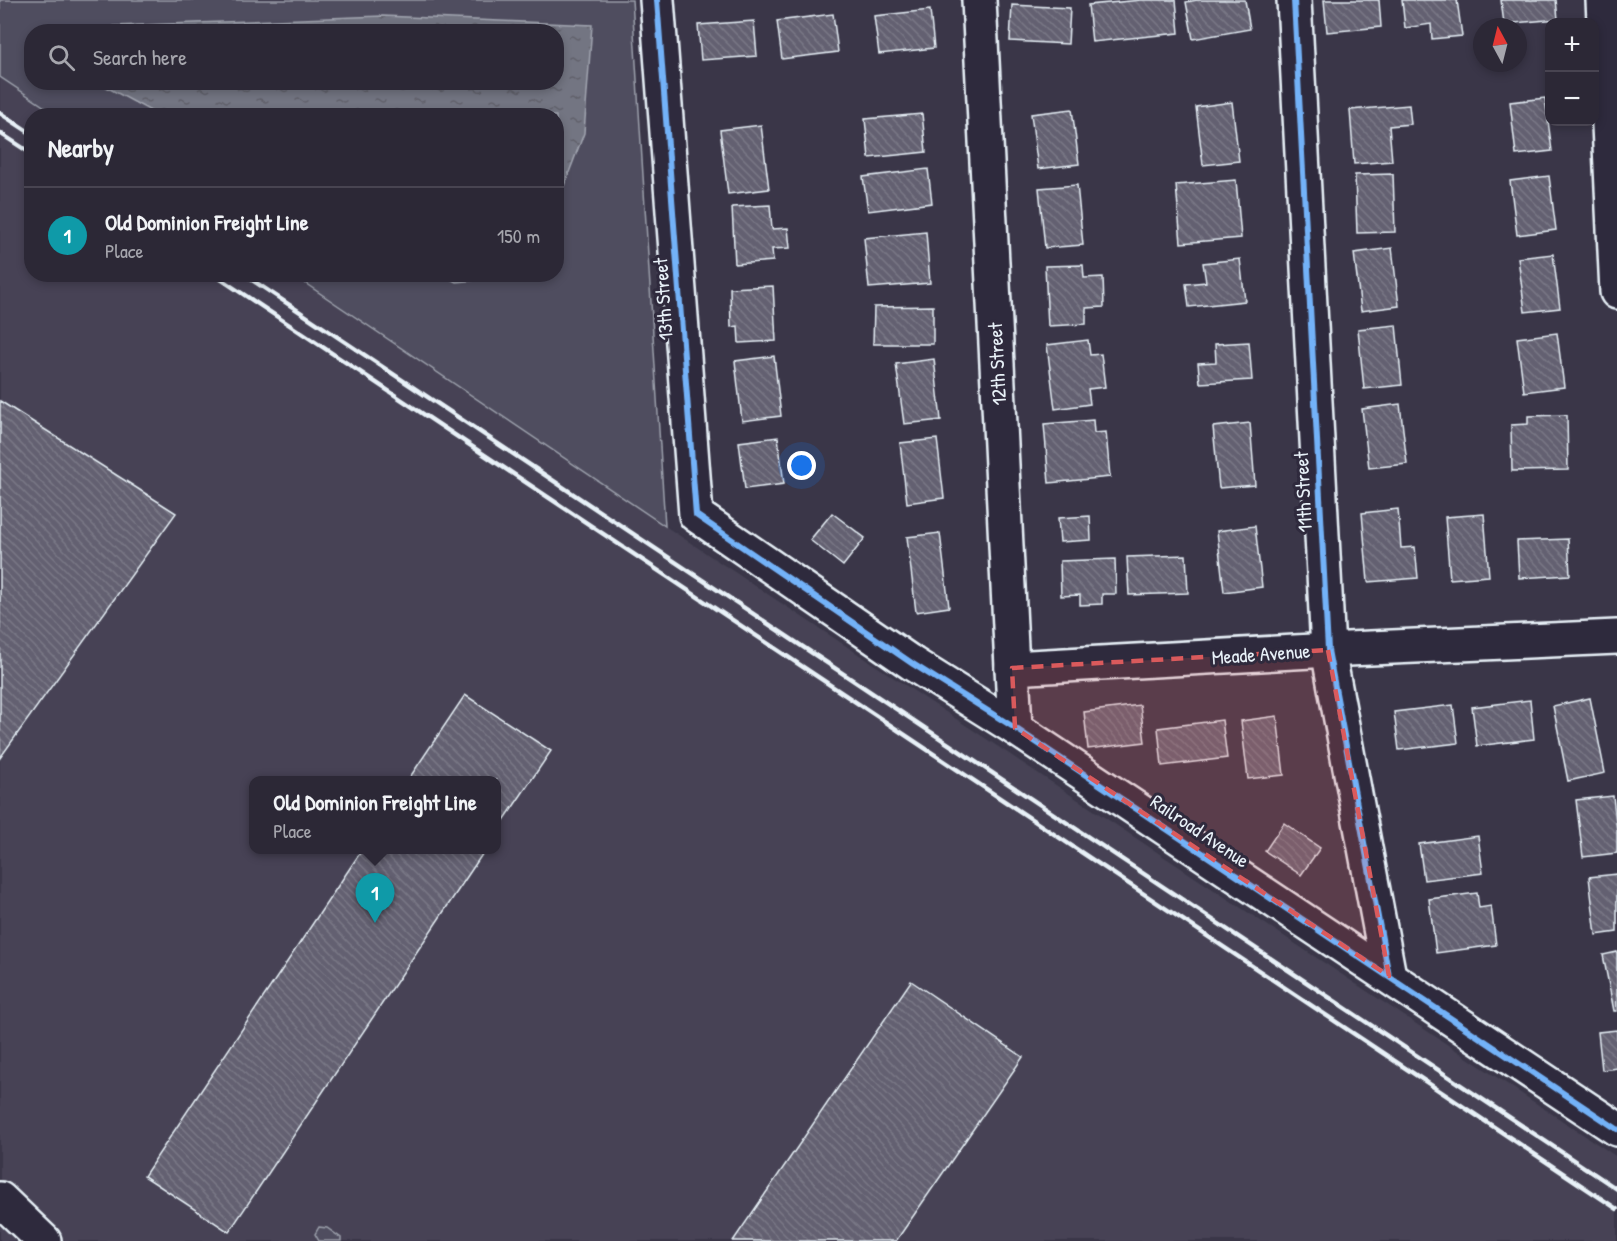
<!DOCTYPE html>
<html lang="en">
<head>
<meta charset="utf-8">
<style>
  :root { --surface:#2c2836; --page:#383442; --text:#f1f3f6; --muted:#a6a6ad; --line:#484451; --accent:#ff9aa2 }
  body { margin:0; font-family:"Patrick Hand",sans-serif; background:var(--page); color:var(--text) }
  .controls { position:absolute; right:18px; top:18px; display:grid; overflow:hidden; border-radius:12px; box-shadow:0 3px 9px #0003 }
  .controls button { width:54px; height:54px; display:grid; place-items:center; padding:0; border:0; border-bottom:2px solid var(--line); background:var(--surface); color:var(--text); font:30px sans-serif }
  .compass { position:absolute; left:1473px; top:18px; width:54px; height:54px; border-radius:50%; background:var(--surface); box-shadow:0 3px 9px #0003; rotate:353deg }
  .you { position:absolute; left:802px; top:466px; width:21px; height:21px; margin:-15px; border:4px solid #fff; border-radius:50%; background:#1a73e8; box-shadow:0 0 0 9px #1a73e833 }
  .badge { display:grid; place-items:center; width:39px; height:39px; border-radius:50%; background:var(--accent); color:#fff; font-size:20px; font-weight:700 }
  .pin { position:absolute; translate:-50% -50px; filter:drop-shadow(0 2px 3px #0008) }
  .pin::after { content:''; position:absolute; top:32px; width:21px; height:18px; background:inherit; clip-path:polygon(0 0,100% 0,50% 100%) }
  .popup { position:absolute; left:249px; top:776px; width:252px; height:78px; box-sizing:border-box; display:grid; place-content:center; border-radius:12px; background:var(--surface); filter:drop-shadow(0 2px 4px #0005); font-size:20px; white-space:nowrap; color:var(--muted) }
  .popup b { font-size:22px; color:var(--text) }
  .popup::after { content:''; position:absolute; left:50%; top:100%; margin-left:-12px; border:12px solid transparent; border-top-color:var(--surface) }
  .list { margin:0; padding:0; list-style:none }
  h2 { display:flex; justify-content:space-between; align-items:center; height:78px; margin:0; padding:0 24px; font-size:26px }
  h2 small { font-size:20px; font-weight:400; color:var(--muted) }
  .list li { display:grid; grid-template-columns:39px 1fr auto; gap:18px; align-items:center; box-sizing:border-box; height:96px; padding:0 24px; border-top:2px solid var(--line) }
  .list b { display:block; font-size:22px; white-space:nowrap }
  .list p { margin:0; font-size:20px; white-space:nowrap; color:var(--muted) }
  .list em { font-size:20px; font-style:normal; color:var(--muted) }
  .icon { flex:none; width:33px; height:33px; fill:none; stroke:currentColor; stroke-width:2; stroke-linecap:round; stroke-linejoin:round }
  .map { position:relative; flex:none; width:1617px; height:1241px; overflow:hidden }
  .search { position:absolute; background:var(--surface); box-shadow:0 3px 9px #0003; left:24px; top:24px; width:540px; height:66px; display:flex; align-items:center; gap:15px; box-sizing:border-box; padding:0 21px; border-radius:24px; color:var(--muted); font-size:22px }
  .panel { position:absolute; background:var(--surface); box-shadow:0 3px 9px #0003; left:24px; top:108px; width:540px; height:174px; border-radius:24px }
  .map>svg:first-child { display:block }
  .built { fill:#464354; fill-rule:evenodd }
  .grass { fill:#504e5f; stroke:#9ca0ac; stroke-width:1.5; fill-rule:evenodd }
  .water { fill:url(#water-ripples); stroke:#a2a6b1; stroke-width:1.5 }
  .building { fill:url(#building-back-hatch); stroke:#e8f1f8; stroke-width:1.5 }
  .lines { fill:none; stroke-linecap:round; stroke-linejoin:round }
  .minor-casing { stroke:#e8f1f8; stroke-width:38 }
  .minor { stroke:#2f2a3d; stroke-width:33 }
  .rail { stroke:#e8f1f8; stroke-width:4.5 }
  .cycleway-casing { stroke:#2f2a3d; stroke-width:10 }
  .cycleway { stroke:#73b2f8; stroke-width:6 }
  .marked { fill:#da5a5c; fill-opacity:0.2; stroke:#da5a5c; stroke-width:4.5; stroke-dasharray:12 8; stroke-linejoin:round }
  .labels { text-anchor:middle; stroke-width:6; stroke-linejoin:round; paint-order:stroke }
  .street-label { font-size:20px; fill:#e8f1f8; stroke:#2f2a3d }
</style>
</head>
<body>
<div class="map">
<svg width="1617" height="1241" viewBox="0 0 1617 1241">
  <defs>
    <pattern id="water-ripples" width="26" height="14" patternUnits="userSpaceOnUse" patternTransform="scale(1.5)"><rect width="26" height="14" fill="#737482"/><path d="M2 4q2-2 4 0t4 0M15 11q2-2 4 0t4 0" fill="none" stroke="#5f6069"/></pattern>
    <pattern id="building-back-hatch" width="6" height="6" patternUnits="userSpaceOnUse" patternTransform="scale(1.5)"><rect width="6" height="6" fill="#636171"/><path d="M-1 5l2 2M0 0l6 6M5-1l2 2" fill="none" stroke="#797886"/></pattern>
  </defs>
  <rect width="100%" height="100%" fill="#3a3648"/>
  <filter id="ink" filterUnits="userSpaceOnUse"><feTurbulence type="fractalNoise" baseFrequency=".0167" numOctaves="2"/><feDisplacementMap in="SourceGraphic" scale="12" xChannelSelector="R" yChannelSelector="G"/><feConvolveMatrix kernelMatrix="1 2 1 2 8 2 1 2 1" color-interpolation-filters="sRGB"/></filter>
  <g filter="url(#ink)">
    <path class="built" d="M0 77 57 115 32 116V274L293 275 665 526 1617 1157V1241H0ZM254 780H496V850H254Z"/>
    <g class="grass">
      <path d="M0 0H632L665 526 293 275 556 274V116L57 115 0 77ZM32 32H556V82H32Z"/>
      <path d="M319 1227 327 1228 341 1238V1241H319L315 1234Z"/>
    </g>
    <g class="water">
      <path d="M383 16 592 25 584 133 557 204 556 116 158 115 99 83 556 82V32L106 31 114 26Z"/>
      <path d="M442 275H529L456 282Z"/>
    </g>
    <g class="building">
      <path d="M1141 0H1176L1179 33 1092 42 1088 5Z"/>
      <path d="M1197 0H1245L1250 29 1193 39 1186 2Z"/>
      <path d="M1324 0H1379L1381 27 1327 32Z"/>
      <path d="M1402 0H1457L1462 36 1432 39 1431 24 1405 28Z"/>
      <path d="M1501 0H1556L1558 19 1504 24Z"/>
      <path d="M1012 5 1070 8 1068 44 1010 41Z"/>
      <path d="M930 10 934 48 879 54 874 16Z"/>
      <path d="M833 14 838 52 782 59 777 21Z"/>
      <path d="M754 21 757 56 701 60 698 25Z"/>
      <path d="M1545 98 1552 151 1516 155 1510 102Z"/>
      <path d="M1232 102 1239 161 1203 165 1196 107Z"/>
      <path d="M1409 105 1411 124 1389 126 1392 161 1354 164 1350 110Z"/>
      <path d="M1072 109 1079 164 1038 169 1031 114Z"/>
      <path d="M922 114 926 152 869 158 865 119Z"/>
      <path d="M761 125 769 189 728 194 720 130Z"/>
      <path d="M928 169 932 203 868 211 863 177Z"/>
      <path d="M1393 174 1395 232 1357 233 1355 175Z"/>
      <path d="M1549 176 1556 230 1517 235 1510 181Z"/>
      <path d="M1236 180 1241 238 1181 243 1176 185Z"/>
      <path d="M1077 185 1083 245 1045 248 1039 188Z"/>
      <path d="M770 205 772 229 788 228 790 248 772 249 773 261 735 264 732 207Z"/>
      <path d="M926 232 930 283 869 288 864 238Z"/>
      <path d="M1392 248 1399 306 1361 311 1354 253Z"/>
      <path d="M1553 254 1560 308 1525 312 1518 258Z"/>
      <path d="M1240 259 1245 301 1189 307 1186 284 1206 282 1203 263Z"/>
      <path d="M1083 265 1084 278 1103 277 1104 307 1086 308V324L1048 326 1045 266Z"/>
      <path d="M773 286 776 341 739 343 738 326 731 327 730 288Z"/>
      <path d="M933 306V344H873L874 307Z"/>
      <path d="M1396 325 1402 385 1364 389 1358 329Z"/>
      <path d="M1557 333 1564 387 1524 392 1517 338Z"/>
      <path d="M1088 340 1090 355 1101 354 1105 387 1088 389 1090 404 1055 409 1047 345Z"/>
      <path d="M1249 342 1252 380 1200 383 1198 363 1216 362 1215 344Z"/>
      <path d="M774 356 781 416 742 421 735 361Z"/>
      <path d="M934 359 941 420 904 424 896 364Z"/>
      <path d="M0 401 176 513 0 758Z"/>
      <path d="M1400 404 1407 464 1369 468 1362 409Z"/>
      <path d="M1567 415 1568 470 1512 471 1511 425 1528 424V416Z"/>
      <path d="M1093 420 1094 433 1106 432 1110 477 1049 483 1044 424Z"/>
      <path d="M1250 423 1255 485 1219 488 1213 427Z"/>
      <path d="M778 437 784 484 745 489 739 442Z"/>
      <path d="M937 439 944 498 907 503 900 443Z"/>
      <path d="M1398 509 1401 548 1415 547 1418 578 1368 582 1362 513Z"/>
      <path d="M832 513 865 538 843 566 810 540Z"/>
      <path d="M1484 514 1489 576 1450 579 1445 517Z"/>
      <path d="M1090 516 1091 540 1060 542 1058 518Z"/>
      <path d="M1255 526 1262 587 1224 592 1217 531Z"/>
      <path d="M940 533 949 607 916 612 907 537Z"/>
      <path d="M1568 539 1570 575 1519 578 1517 541Z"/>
      <path d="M1186 555 1188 593 1129 595 1127 557Z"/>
      <path d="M1115 559 1116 594H1102V604L1080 605V595L1061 596 1060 561Z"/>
      <path d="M465 695 551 751 496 832V780H408Z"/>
      <path d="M1590 698 1605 773 1568 781 1553 706Z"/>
      <path d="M1530 700 1534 739 1477 746 1472 707Z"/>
      <path d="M1140 705 1145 742 1088 749 1084 712Z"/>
      <path d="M1453 705 1458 743 1399 750 1394 712Z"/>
      <path d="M1277 716 1284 775 1248 779 1241 721Z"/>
      <path d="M1222 720 1227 758 1162 766 1158 728Z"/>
      <path d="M1613 796 1617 831V853L1583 857 1576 800Z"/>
      <path d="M1284 823 1320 848 1301 875 1265 851Z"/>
      <path d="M1478 836 1483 873 1424 880 1419 844Z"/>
      <path d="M362 850H485L229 1232 144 1176Z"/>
      <path d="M1617 874V932L1596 935 1589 877Z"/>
      <path d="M1477 893 1479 908 1491 906 1496 945 1436 953 1429 899Z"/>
      <path d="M1617 952V1011H1614L1603 955Z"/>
      <path d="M911 981 1023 1057 896 1241H733Z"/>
      <path d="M1617 1030V1068L1602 1070 1598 1032Z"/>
    </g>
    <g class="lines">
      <defs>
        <g id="minor">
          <path d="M657 0 696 515 913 664 1015 728 1617 1129"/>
          <path d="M979 0 1015 728"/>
          <path d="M1294 0 1328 650 1389 976"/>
          <path d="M1603 0 1617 292"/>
          <path d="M1012 668 1348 649 1617 637"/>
          <path d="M0 1199 44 1241"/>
        </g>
      </defs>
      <use href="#minor" class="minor-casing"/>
      <use href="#minor" class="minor"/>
      <g class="rail">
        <path d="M0 113 32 134"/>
        <path d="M0 133 32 154"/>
        <path d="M213 274 1617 1209"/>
        <path d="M243 274 1617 1189"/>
      </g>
      <defs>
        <g id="cycleway">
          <path d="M657 0 696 515 913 664 1015 728 1617 1129"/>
          <path d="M1294 0 1328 650 1389 976"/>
        </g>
      </defs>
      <use href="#cycleway" class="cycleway-casing"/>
      <use href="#cycleway" class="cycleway"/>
    </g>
  </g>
  <path class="marked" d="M1328 650 1389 976 1015 728 1012 668Z"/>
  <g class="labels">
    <g class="street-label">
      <text transform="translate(663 299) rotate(-94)" y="7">13th Street</text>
      <text transform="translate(997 364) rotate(-93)" y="7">12th Street</text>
      <text transform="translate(1303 492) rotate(-93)" y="7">11th Street</text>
      <text transform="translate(1261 654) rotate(-4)" y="7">Meade Avenue</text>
      <text transform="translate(1200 831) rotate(34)" y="7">Railroad Avenue</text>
    </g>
  </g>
</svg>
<div class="controls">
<button>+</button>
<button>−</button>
</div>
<svg class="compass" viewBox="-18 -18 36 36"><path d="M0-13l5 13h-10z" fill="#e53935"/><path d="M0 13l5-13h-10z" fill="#a6a6ad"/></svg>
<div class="you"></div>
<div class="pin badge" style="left:375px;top:923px;background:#0f9aa8">1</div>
<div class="popup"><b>Old Dominion Freight Line</b>Place</div>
<div class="search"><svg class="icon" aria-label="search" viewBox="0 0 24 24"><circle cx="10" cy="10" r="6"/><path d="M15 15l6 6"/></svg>Search here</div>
<section class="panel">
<h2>Nearby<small></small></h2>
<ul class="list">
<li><span class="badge" style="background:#0f9aa8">1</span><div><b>Old Dominion Freight Line</b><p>Place</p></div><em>150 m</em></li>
</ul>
</section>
</div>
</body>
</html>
